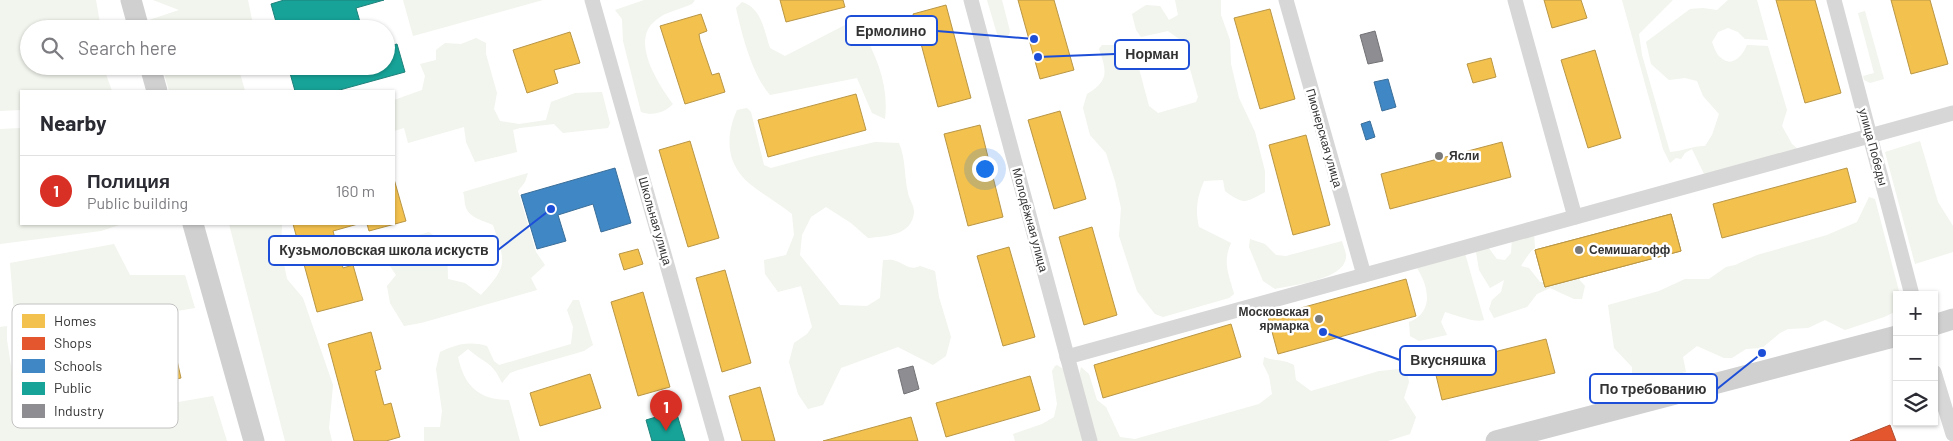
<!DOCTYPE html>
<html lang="en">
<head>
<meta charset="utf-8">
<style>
  :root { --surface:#fff; --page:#f7f7f7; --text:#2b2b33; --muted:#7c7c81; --line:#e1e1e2; --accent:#d93025 }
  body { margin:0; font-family:Barlow,sans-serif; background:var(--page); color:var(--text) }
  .controls { position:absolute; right:15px; bottom:15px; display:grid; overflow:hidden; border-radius:0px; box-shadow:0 1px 4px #0004 }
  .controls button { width:45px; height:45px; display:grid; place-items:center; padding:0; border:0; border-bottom:1px solid var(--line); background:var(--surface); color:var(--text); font:25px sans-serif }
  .you { position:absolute; left:984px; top:168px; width:18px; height:18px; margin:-12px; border:4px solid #fff; border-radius:50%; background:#1a73e8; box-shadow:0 0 0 8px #1a73e833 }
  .badge { display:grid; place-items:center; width:32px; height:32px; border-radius:50%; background:var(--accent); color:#fff; font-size:16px; font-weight:700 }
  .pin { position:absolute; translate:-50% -41px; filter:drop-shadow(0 1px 2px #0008) }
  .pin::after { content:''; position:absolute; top:26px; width:18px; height:15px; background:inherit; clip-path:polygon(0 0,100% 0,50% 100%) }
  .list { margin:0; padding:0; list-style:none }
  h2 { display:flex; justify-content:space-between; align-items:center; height:65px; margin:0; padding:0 20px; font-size:21px }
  h2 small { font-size:16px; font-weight:400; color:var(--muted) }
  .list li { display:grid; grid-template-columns:32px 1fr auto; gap:15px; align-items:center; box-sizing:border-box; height:70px; padding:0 20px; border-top:1px solid var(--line) }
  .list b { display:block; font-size:19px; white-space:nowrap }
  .list p { margin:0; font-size:16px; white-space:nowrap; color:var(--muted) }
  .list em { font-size:16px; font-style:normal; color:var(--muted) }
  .icon { flex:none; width:28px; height:28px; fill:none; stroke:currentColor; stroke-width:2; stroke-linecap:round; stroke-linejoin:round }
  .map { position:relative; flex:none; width:1953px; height:441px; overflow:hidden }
  .search { position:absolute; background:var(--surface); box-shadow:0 1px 4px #0004; left:20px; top:20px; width:375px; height:55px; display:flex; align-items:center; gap:12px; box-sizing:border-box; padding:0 18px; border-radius:28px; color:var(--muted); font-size:19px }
  .panel { position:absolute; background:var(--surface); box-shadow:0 1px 4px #0004; left:20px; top:90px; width:375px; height:135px; border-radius:0px }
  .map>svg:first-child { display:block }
  .green { fill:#f1f5ed }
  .homes { fill:#f2c14e; stroke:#b99646 }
  .shops { fill:#e4572e; stroke:#af4c30 }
  .schools { fill:#3f88c5; stroke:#3b6e99 }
  .public { fill:#17a398; stroke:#1f817a }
  .industry { fill:#8d8d92; stroke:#727276 }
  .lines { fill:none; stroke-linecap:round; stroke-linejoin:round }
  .street { stroke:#d7d7d7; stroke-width:15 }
  .secondary { stroke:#d0d0d0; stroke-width:21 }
  .poi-dot { fill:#7a7a7a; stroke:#fff; stroke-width:2 }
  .labels { text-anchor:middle; stroke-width:5; stroke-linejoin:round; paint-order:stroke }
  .street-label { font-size:12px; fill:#333; stroke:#fff }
  .poi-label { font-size:12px; font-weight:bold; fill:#333; stroke:#fff; text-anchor:start }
  .key { fill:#fff; stroke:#c2c2c2; stroke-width:1 }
  .key-label { font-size:14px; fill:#333 }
  .leader { fill:none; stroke:#1d4ed8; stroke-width:2 }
  .callout-dot { fill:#1d4ed8; stroke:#fff; stroke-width:2 }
  .callout { fill:#fff; stroke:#1d4ed8; stroke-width:2 }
  .callout-label { font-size:14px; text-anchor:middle; font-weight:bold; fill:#333 }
</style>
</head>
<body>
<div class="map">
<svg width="1953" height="441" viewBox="0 0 1953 441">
  <rect width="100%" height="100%" fill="#fff"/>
  <g class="green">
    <path d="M0 0H96L101 29H29V66H103L112 91H21V110L0 111Z"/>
    <path d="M153 0H248L252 20 242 25 227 24V29H149L146 21 179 10Z"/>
    <path d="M403 0H543L413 36Z"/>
    <path d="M644 0H695L692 4C681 9 665 12 656 20 629 40 659 85 673 104 664 113 653 116 641 112L623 41 622 19 615 10Z"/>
    <path d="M987 0H1002L1010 31 1009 35 1005 38H1000L997 34Z"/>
    <path d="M1175 0H1221V15L1230 40 1231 64 1239 98 1255 132 1265 171V192C1245 203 1244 205 1225 191L1223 180 1204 181C1197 197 1195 210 1199 227L1231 243C1222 263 1229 274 1234 294L1229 298 1163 317 1155 314 1137 291 1119 236 1121 208 1115 181 1106 153 1090 135 1083 108 1087 94C1109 81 1107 71 1099 49L1102 45H1114L1137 61 1149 106 1158 113 1196 102 1198 97 1182 41 1168 31 1141 37 1136 30 1132 14 1146 5 1160 6 1169 20 1178 15Z"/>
    <path d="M1622 0H1673L1639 34 1642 55 1670 152C1683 151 1692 146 1705 146L1712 135 1719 114 1703 96 1697 81 1685 78 1669 80 1651 64 1646 42 1690 9 1703 8 1717 10 1728 0H1757L1768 40 1745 39 1738 32 1728 28 1718 32 1712 42C1714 47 1716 54 1720 57 1732 69 1743 55 1747 45L1768 46 1787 110 1782 126 1792 144 1798 149 1704 174 1692 149 1685 153 1681 159 1676 158 1670 163 1663 149Z"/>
    <path d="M742 2C762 8 764 31 770 48L785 56 845 25 861 28C877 57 889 86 885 119L872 113 857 78 770 95C752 74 742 35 736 8Z"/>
    <path d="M1865 11 1884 79 1870 83 1864 80 1863 76 1874 73 1858 13Z"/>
    <path d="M476 38 486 43V54L497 93 494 109 500 121 519 124 546 120 551 102 575 93 602 92 610 123 608 128 563 133 554 124 520 128 513 130 517 152 475 162 466 142 464 127 408 143 404 128 394 131V100L422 90 425 76 420 64 436 60V50L445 43 461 44Z"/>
    <path d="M162 66H238L245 91H169Z"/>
    <path d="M747 108 751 112 764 165 771 168 815 156 875 142 899 143C906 160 904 176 908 193 909 199 914 205 914 212 912 236 886 236 868 238L851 223 826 207 811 217 802 235 800 255 840 305 867 306 880 298 883 260C887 260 892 259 896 261 905 264 910 271 920 266L935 271 939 297 951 337 946 356 933 365 898 347 841 368 823 405 808 409 798 394 789 362 794 343 807 334 812 327 801 286 778 292 765 274 764 260 786 255 794 235 792 214C779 203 763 195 750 184 726 164 725 137 737 110Z"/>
    <path d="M21 128V224H122L101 231 0 244V129Z"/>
    <path d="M1920 141 1938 202 1953 226V252L1915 264 1885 152Z"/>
    <path d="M528 173 525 182 518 191 536 252 545 265 531 278 537 290 421 323 404 326 390 303 387 286 396 275 377 247 429 232 447 245 448 279 465 283 481 295C509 265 505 262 493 225 484 221 470 218 466 208 464 203 465 197 463 192Z"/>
    <path d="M1869 197 1875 199 1900 295H1897V311L1884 317 1845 330 1825 320 1808 328 1788 329 1780 333 1762 348 1746 349 1732 358H1724L1697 346 1683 357 1686 372 1619 390 1606 388 1629 381 1632 378V367L1614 348 1608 305 1659 291 1685 279H1709L1726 267 1735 265 1757 255 1827 235 1857 222Z"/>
    <path d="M229 224H282L281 249 287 279 303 298 333 385 329 428 332 441H285Z"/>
    <path d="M1534 233 1535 248C1529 252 1525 260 1521 266L1529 268 1540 282H1554L1576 276 1585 286 1582 299H1574L1550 288 1537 294 1527 307 1494 318 1489 309 1492 300 1501 292 1504 280 1490 288 1479 270 1476 252 1488 247 1497 259 1505 260 1511 253 1512 238Z"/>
    <path d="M1250 239 1265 244 1276 255 1286 256 1342 241C1343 245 1346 252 1346 256 1346 280 1292 285 1275 289L1263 281 1249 247Z"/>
    <path d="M114 244 130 275H185L195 308 16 338 10 263Z"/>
    <path d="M1464 250 1484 320C1475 323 1455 315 1445 312L1441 322 1447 335 1419 341 1410 336 1409 322C1436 312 1428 283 1415 265Z"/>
    <path d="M573 300H579L593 345 584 351 518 370 510 373 502 383C491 360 485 364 468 349L458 357C464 385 478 400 509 400L520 441H424V427H440L442 411 436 369 440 352C458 344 468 341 487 346L494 361 499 365 571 344 573 327 567 310Z"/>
    <path d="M7 326V340L20 423 121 412 213 396 227 441H0V327Z"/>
    <path d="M1264 357C1277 362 1281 358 1294 365L1296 380 1311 391 1379 371 1400 369 1407 373 1409 382 1404 398 1416 417 1410 434 1388 441H1095L1079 376 1081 367 1089 374 1097 400 1106 407 1120 437 1135 439 1259 404 1272 394 1269 376 1263 364Z"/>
    <path d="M1057 365 1065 370 1085 441H1015L1013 434 1042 424 1054 417 1057 404 1052 371 1055 366Z"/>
  </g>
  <g class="homes">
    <path d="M780 0H843L845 7 786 22Z"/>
    <path d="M1018 0H1054L1074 70 1040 79Z"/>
    <path d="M1544 0H1581L1587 18 1552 28Z"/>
    <path d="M1776 0H1815L1841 93 1805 103Z"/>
    <path d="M1891 0H1930L1948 64 1911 74Z"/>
    <path d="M946 5 971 98 938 107 913 14Z"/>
    <path d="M1270 9 1295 99 1260 109 1234 18Z"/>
    <path d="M701 14 707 31 699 34 700 40 712 75 719 73 725 92 685 104 660 26Z"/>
    <path d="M570 32 580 63 554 70 558 83 527 93 513 50Z"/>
    <path d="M1595 50 1621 138 1588 148 1561 60Z"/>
    <path d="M1491 58 1496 77 1473 83 1467 64Z"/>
    <path d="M856 94 866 130 768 157 758 120Z"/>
    <path d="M1060 111 1086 199 1054 209 1028 120Z"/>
    <path d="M980 125 1003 217 968 226 944 134Z"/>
    <path d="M1306 135 1330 225 1293 235 1269 145Z"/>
    <path d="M690 141 719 238 688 247 659 150Z"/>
    <path d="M1502 142 1511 177 1390 209 1381 174Z"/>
    <path d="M1847 168 1856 202 1722 238 1713 204Z"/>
    <path d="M394 179 406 221 369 231 367 224H394Z"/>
    <path d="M1671 214 1681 251 1545 287 1535 250Z"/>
    <path d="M1671 214 1681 251 1545 287 1535 250Z"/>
    <path d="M293 224H358L333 231 343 268 353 265 363 300 317 312Z"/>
    <path d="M1092 227 1117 315 1084 325 1059 237Z"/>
    <path d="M1009 247 1035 337 1003 346 977 256Z"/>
    <path d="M638 249 643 264 624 270 619 254Z"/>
    <path d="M725 270 751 363 722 372 696 278Z"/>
    <path d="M1406 279 1416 316 1278 354 1268 317Z"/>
    <path d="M643 292 670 387 638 396 611 302Z"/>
    <path d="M1231 324 1241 357 1103 398 1094 365Z"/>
    <path d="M371 332 381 369 375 371 384 405 391 403 400 437 386 441H354L328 344Z"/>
    <path d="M1546 339 1555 373 1442 400 1434 367Z"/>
    <path d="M176 356 181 378 152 384 148 361Z"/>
    <path d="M590 374 601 408 540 426 530 393Z"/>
    <path d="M1030 376 1040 410 946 437 936 403Z"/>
    <path d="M760 387 775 441H742L729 396Z"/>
    <path d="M911 417 918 441H823Z"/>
  </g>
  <path class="shops" d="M1890 425 1896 441H1850Z"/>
  <g class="schools">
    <path d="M1388 79 1396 107 1382 111 1374 82Z"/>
    <path d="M1370 121 1375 137 1366 140 1361 124Z"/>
    <path d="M615 168 631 223 601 232 593 204 558 215 566 241 537 249 521 195Z"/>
  </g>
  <g class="public">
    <path d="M284 0H384L356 8 362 29H278L271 4Z"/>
    <path d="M397 44 405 72 336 91H295L288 66H386V47Z"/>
    <path d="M676 411 685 441H652L646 420Z"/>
  </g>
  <g class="industry">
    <path d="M1375 31 1383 61 1368 64 1360 35Z"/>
    <path d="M913 366 919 389 904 394 898 370Z"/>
  </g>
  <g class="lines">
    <g class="street">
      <path d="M592 0 717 441"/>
      <path d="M971 0 1090 441"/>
      <path d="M1286 0 1364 275"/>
      <path d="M1515 0 1575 217"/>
      <path d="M1834 0 1912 295"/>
      <path d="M1067 357 1953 113"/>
      <path d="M1934 372 1953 434"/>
    </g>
    <g class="secondary">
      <path d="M131 0 139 29"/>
      <path d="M150 66 157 91"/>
      <path d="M193 224 254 441"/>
      <path d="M1934 325 1953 319"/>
      <path d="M1496 441 1897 336"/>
    </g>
  </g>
  <g class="poi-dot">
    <circle cx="1439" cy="156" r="5"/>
    <circle cx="1579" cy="250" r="5"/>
    <circle cx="1319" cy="319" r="5"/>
  </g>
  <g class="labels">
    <g class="street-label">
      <text transform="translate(1324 138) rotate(74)" y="4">Пионерская улица</text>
      <text transform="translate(1873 147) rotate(75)" y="4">улица Победы</text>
      <text transform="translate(1030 220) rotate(75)" y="4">Молодёжная улица</text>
      <text transform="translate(655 221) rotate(74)" y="4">Школьная улица</text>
    </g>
    <g class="poi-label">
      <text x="1449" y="160">Ясли</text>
      <text x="1589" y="254">Семишагофф</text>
      <text x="1309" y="316" text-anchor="end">Московская<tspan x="1309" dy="14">ярмарка</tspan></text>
    </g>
  </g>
  <rect x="12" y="304" width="166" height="124" rx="8" class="key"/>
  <rect x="22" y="314" width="23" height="14" fill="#f2c14e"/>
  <rect x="22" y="337" width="23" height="13" fill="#e4572e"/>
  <rect x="22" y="359" width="23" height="14" fill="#3f88c5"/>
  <rect x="22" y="382" width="23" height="13" fill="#17a398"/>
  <rect x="22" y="404" width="23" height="14" fill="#8d8d92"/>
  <g class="key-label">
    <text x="54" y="326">Homes</text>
    <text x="54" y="348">Shops</text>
    <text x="54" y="371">Schools</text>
    <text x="54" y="393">Public</text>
    <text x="54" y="416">Industry</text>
  </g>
  <path class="leader" d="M1034 39L937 31M1038 57L1115 54M551 209L498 250M1323 332L1400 360M1762 353L1717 389"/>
  <g class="callout-dot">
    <circle cx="1034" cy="39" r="5"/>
    <circle cx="1038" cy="57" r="5"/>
    <circle cx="551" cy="209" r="5"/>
    <circle cx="1323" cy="332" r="5"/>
    <circle cx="1762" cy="353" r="5"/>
  </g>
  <g class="callout">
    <rect x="846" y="16" width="91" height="29" rx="5"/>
    <rect x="1115" y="40" width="74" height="29" rx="5"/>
    <rect x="269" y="236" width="229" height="29" rx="5"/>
    <rect x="1400" y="346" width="96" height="29" rx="5"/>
    <rect x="1590" y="374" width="127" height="29" rx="5"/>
  </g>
  <g class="callout-label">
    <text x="891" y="36">Ермолино</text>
    <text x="1152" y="59">Норман</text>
    <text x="384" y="255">Кузьмоловская школа искуств</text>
    <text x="1448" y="365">Вкусняшка</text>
    <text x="1653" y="394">По требованию</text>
  </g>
</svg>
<div class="controls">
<button>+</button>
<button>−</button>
<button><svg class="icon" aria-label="layers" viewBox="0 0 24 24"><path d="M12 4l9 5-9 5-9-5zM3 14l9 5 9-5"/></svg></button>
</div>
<div class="you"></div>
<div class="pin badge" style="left:666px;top:431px">1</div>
<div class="search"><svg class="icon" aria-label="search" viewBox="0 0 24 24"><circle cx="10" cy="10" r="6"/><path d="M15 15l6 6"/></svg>Search here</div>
<section class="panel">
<h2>Nearby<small></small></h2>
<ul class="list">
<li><span class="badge">1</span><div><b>Полиция</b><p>Public building</p></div><em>160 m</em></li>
</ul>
</section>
</div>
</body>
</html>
